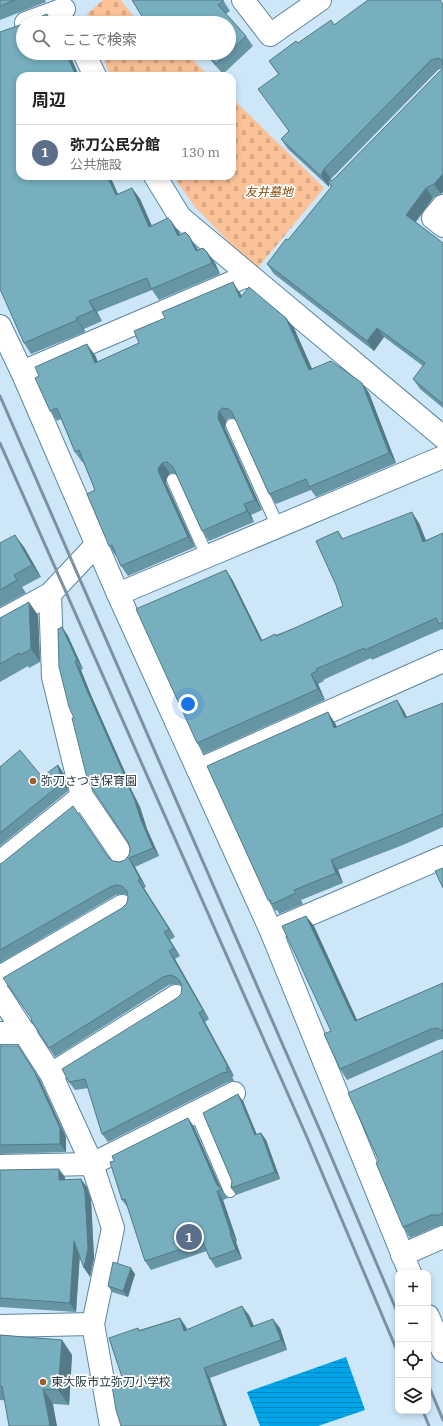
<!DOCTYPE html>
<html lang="ja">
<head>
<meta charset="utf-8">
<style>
  :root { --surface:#fff; --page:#f2f2f2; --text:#202124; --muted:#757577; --line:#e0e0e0; --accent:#db2777 }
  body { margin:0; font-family:"IBM Plex Serif","Noto Sans JP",serif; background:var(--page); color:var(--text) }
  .controls { position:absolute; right:12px; bottom:12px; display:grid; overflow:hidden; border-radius:8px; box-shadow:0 2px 6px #0003 }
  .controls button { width:36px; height:36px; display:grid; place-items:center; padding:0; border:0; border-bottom:1px solid var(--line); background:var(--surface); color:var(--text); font:20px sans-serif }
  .you { position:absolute; left:188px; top:704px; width:14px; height:14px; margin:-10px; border:3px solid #fff; border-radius:50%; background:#1a73e8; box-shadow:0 0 0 6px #1a73e833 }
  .badge { display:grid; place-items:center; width:26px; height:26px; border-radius:50%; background:var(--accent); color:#fff; font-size:13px; font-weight:700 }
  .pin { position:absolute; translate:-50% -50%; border:2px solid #fff; box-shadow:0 1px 4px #0006 }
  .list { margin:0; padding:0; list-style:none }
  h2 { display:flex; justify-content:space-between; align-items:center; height:52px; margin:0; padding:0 16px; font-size:17px }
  h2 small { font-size:13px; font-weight:400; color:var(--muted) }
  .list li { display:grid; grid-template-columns:26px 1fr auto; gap:12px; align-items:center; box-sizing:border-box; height:56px; padding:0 16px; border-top:1px solid var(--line) }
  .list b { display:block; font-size:15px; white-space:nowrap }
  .list p { margin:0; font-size:13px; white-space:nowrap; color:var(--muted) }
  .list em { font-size:13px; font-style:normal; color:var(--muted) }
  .icon { flex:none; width:22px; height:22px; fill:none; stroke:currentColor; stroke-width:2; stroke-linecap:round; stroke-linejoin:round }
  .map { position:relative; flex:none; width:443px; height:1426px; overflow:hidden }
  .search { position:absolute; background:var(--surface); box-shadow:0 2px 6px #0003; left:16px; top:16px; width:220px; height:44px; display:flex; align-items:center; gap:10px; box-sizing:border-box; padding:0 14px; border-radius:22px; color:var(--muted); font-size:15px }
  .panel { position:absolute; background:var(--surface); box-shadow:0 2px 6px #0003; left:16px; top:72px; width:220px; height:108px; border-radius:12px }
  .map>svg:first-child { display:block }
  .cemetery { fill:url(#cemetery-stones) }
  .water { fill:url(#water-rules) }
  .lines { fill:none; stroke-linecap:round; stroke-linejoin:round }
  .lane-casing { stroke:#5c86a1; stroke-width:14 }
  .street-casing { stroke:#5c86a1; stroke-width:24 }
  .lane { stroke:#fff; stroke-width:12 }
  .street { stroke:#fff; stroke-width:22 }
  .rail { stroke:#7c92a1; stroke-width:3 }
  .wall { fill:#6696a4; fill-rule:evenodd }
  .shaded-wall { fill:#537a86 }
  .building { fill:#77afbf; stroke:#537a86 }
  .poi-dot { fill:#9f5f29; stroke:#fff; stroke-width:1.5 }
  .labels { text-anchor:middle; stroke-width:3.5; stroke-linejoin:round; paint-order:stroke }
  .park-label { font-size:12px; font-style:italic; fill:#834504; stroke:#fff }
  .poi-label { font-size:12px; fill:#253743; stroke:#fff; text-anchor:start }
</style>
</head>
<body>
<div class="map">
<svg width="443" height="1426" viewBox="0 0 443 1426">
  <defs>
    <pattern id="cemetery-stones" width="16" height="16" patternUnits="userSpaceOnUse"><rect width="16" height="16" fill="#fbc298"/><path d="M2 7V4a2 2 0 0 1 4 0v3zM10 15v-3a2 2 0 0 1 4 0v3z" fill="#d7a784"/></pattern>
    <pattern id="water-rules" width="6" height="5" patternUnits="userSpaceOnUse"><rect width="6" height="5" fill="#00a4e9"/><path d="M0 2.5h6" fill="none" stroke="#0286be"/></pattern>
  </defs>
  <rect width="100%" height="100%" fill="#cde7f9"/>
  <g class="cemetery">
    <path d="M103 0H121L139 23H90L87 14Z"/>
    <path d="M101 53H186L209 76H110Z"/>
    <path d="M232 98 324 188 256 270 195 207 173 176H232Z"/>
  </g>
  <path class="water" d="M346 1357 365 1410 318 1426H260L247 1392Z"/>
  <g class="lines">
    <defs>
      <g id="lane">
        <path d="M232 425 278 527"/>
        <path d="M173 480 207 556"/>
        <path d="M196 1112 230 1191"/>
      </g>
      <g id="street">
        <path d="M243 0 270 35 320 0"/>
        <path d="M26 23 64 9"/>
        <path d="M84 53 95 76"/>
        <path d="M155 176 180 217 443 437"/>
        <path d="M443 206 433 218 443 226"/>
        <path d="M0 326 22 372 118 594 271 931 410 1273"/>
        <path d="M22 372 249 275"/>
        <path d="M50 594 53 677 82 796 124 858"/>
        <path d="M118 594 443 457"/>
        <path d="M0 621 50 594 97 544"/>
        <path d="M198 770 443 661"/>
        <path d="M0 862 82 796"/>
        <path d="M271 931 443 857"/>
        <path d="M0 977 122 906"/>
        <path d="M0 995 51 1074 92 1164 113 1228 93 1324 111 1426"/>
        <path d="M0 1033H26"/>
        <path d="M51 1074 176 996"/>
        <path d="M0 1166 92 1164 234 1093"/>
        <path d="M402 1255 443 1237"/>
        <path d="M428 1316 443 1351"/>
        <path d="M0 1326 93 1324"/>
      </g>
    </defs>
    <use href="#lane" class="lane-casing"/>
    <use href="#street" class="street-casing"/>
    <use href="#lane" class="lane"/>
    <use href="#street" class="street"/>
    <g class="rail">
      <path d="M0 396 322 1135 398 1314"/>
      <path d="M0 443 306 1135 398 1353"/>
      <path d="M428 1384 443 1420"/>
      <path d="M423 1411 429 1426"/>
    </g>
  </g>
  <g class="wall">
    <path d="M0 0H45L46 2 0 20Z"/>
    <path d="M132 0H223L230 11 226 14 246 36 253 46 223 74 204 53H229V23Z"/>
    <path d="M443 4V192L441 194 433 198 416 222 443 243V408L420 389 413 379 423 366 384 337 374 351 274 274 267 264 288 240 331 187 329 184V187L288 149 281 139 289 131 278 74 269 61 298 43 334 25ZM442 68 441 70 334 179 331 181H329L331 179 438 70Z"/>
    <path d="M23 24V53H69L79 76H20V176H110L118 194 132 188 140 199 152 226 168 218 171 221 180 235 185 232 189 236 198 250 203 248 207 252 215 263 220 274 159 300 152 290 97 312 102 321 84 329 85 332 31 354 24 343 0 289V32Z"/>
    <path d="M240 293 242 296 286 318 294 328 312 369 369 393 396 463 316 497 311 490 276 504 269 494 235 419 229 418 226 421 225 428 262 510 251 515 254 522 209 541 202 531 176 474 174 473H170L166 479V483L195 547 128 576 121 566 117 556H116L109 546 95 490 83 462H82L75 452 61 419 57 421 50 411 39 376 95 355 98 362 139 343Z"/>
    <path d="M419 523 426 540 443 533V630L442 629 372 660 371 658 323 680 324 681 318 684 325 700 204 754 197 743 226 570 233 581 262 640 297 627 343 606 338 531 343 539Z"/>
    <path d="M0 543 24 547 41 577 22 587 26 593 0 607Z"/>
    <path d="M38 615 40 662 29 668 28 666 0 682V618Z"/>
    <path d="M62 627 68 636 83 669 81 670 91 695 132 788 131 789 140 807 147 829 159 856 135 867 146 887 144 888 175 937 170 940 180 956 175 959 209 1019 205 1022 234 1076 232 1077 234 1081 228 1082 108 1142 102 1134 88 1088 75 1090 69 1082 177 998 181 994 182 987V985L176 984 169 985 55 1057 49 1048 122 908 127 903 128 897V895L122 894 116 895 0 963V864L108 857 113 861 119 862 125 860 129 855 130 849 128 842 74 718Z"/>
    <path d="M397 700 404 711 407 717 443 703V827L403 845 338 870 343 883 301 900 303 904 279 914 277 910 275 911 268 900 335 723 337 727Z"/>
    <path d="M58 765 64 774 68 791 0 846V767L42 777Z"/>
    <path d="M306 916 314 926 357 1020 443 983V1039L438 1040 347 1080 340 1069 331 1031Z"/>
    <path d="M0 1046 24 1055 40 1080 66 1137V1152L0 1154Z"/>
    <path d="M443 1050V1225L438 1226 410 1238 403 1227 379 1161 441 1052Z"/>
    <path d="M243 1101 256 1134 261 1133 266 1140 280 1179 236 1195 231 1188Z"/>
    <path d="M188 1118 194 1127 221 1188 228 1198 223 1200 237 1241 236 1242 242 1259 216 1268 210 1259 207 1251 151 1270 145 1261 128 1208 122 1200 114 1161Z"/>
    <path d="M0 1170 65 1177V1180L87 1187 91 1200 94 1258 90 1277 80 1256 76 1312 0 1307Z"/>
    <path d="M135 1274 128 1297 112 1292 108 1286Z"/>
    <path d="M249 1315 254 1326 280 1328 287 1350 210 1378 122 1377 138 1328 139 1330 180 1318 186 1327 187 1329Z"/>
    <path d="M0 1335 62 1340 72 1355 69 1405 0 1400Z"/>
  </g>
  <g class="shaded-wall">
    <path d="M66 53H69L79 76H76Z"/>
    <path d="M324 169 331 179 329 183 327 181 329 184V187L322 177V173Z"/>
    <path d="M443 174V192L441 194 434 184Z"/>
    <path d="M107 176H110L123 206 116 195Z"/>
    <path d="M132 188 140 199 157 238 149 227Z"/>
    <path d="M426 188 433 198 413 225 406 215Z"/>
    <path d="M171 221 179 232 185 247 178 236Z"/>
    <path d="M189 236 197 248 204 262 196 251Z"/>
    <path d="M207 252 215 263 220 274 212 263Z"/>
    <path d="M233 282 240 293 247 308 240 298Z"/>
    <path d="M89 301 97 312 102 321 94 310Z"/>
    <path d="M76 318 84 329 85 332 77 320Z"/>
    <path d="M286 318 294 328 317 380 309 370Z"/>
    <path d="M377 328 384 337 374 351 367 341Z"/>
    <path d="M87 344 95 355 102 373 95 363Z"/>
    <path d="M362 383 369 393 396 463 389 453Z"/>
    <path d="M219 411 226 421 225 428 262 510 255 500 218 418Z"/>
    <path d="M162 463 170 473 166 479V483L195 547 188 537 159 473 158 469Z"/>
    <path d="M244 504 251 515 254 522 247 511Z"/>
    <path d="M412 512 419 523 430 552 423 542Z"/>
    <path d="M15 535 24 547 41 577 32 565Z"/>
    <path d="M226 570 233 581 268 652 261 641Z"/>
    <path d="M29 602 38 615 40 662 31 649Z"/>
    <path d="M62 627 68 636 83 669 77 660Z"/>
    <path d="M75 661 81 670 91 695 132 788 126 779 85 686Z"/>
    <path d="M311 674 318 684 325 700 318 689Z"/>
    <path d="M397 700 404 711 412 729 405 718Z"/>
    <path d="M328 712 335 723 342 738 334 728Z"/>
    <path d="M58 765 64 774 68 791 62 783Z"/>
    <path d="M125 780 131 789 140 807 147 829 159 856 153 848 141 820Z"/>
    <path d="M129 858 135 867 146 887 140 879Z"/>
    <path d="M331 860 338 870 343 883 336 873Z"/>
    <path d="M138 880 144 888 175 937 169 929Z"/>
    <path d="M306 916 314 926 362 1031 355 1021Z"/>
    <path d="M164 932 170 940 180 956 174 948Z"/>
    <path d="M169 951 175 959 209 1019 203 1010Z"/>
    <path d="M199 1013 205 1022 234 1076 228 1067Z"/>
    <path d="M18 1046 40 1080 66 1137V1152L60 1144Z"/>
    <path d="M226 1068 232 1077 234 1081 228 1072Z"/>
    <path d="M238 1094 243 1101 260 1142 255 1135Z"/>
    <path d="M188 1118 194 1127 221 1189 217 1185Z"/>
    <path d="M261 1133 266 1140 280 1179 275 1172Z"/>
    <path d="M59 1169 65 1177V1189L59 1180Z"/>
    <path d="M81 1179 87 1187 91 1200 94 1258 90 1277 84 1268Z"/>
    <path d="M217 1191 223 1200 237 1241 231 1233Z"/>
    <path d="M230 1233 236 1242 242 1259 236 1250Z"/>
    <path d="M74 1241 80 1249 76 1312 70 1303Z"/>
    <path d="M131 1268 135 1274 128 1297 123 1291Z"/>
    <path d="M242 1306 249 1315 258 1336 251 1327Z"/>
    <path d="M180 1318 186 1327 190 1340 184 1331Z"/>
    <path d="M273 1319 280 1328 287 1350 281 1340Z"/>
    <path d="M62 1340 72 1355 69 1405 58 1390Z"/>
    <path d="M204 1368 210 1378 227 1426H224Z"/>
    <path d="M43 1389 53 1404 57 1426H50Z"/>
  </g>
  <g class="building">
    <path d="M0 0H15L0 6Z"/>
    <path d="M132 0H223V1L218 5 246 36 229 52V23H146Z"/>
    <path d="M368 0H440L443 4V65L442 60 438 58 431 60 324 169 322 173V177L281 139 289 131 258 89 279 74 269 61 296 41 298 43 331 20 334 25Z"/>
    <path d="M47 14 50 20H52L53 23H25Z"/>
    <path d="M23 24V53H66L76 76H20V176H107L116 195 132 188 149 227 168 218 171 221 178 236 185 232 189 236 196 251 203 248 207 252 212 263 151 289 147 278 89 301 94 310 76 318 77 320 24 343 0 289V32Z"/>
    <path d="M206 53H228L216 64Z"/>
    <path d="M443 67V174L434 184 426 188 406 215 443 243V404L413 379 425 363 377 328 367 341 267 264 286 239 288 240 332 186 327 181H331L334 179 441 70Z"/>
    <path d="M233 282 240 298 249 287 286 318 309 370 331 361 362 383 389 453 309 487 306 479 269 494 232 412 229 409 222 408 219 411 218 418 255 500 244 504 247 511 202 531 173 467 167 462 162 463 158 469 159 473 188 537 121 566 112 545 109 546 87 494 95 490 79 450 75 452 57 408 50 411 35 378 39 376 35 367 87 344 95 363 139 343 134 331 165 318 162 312Z"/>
    <path d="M412 512 423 542 443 533V622L439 624 436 618 365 650 364 648 316 669 317 671 311 674 318 689 197 743 136 609 226 570 261 641 275 634 276 636 297 627 343 606 336 585 316 541 338 531 342 539Z"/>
    <path d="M15 535 32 565 14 575 17 580 0 590V543Z"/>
    <path d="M29 602 31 649 20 655 19 653 0 664V618Z"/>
    <path d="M62 627 77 660 75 661 85 686 126 779 125 780 134 798 141 820 153 848 129 858 140 879 138 880 169 929 164 932 174 948 169 951 203 1010 199 1013 228 1067 226 1068 228 1072 222 1073 102 1134 85 1079 69 1082 62 1069 177 998 181 994 182 987 180 981 176 977 170 975 163 977 49 1048 32 1022 31 1018 3 978 122 908 127 903 128 897 127 891 122 886 116 885 110 887 0 950V864L2 863 73 806 108 857 113 861 119 862 125 860 129 855 130 849 128 842 88 782 72 718H74L69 707 59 667 58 629Z"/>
    <path d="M397 700 405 718 443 703V814L395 834 331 860 336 873 294 890 296 893 272 904 270 900H268L207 766 328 712 334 728Z"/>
    <path d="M20 750 42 777 58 765 62 783 0 833V767Z"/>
    <path d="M443 868V888L435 871Z"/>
    <path d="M306 916 355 1021 443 983V1031L437 1028 431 1029 340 1069 324 1034 331 1031 282 926Z"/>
    <path d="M0 1046H18L34 1071 60 1128V1144L0 1145Z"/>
    <path d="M443 1050V1213L439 1215H431L403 1227 376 1163 379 1161 348 1093 441 1052Z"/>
    <path d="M238 1094 255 1135 261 1133 275 1172 231 1188 232 1181 203 1113Z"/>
    <path d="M188 1118 217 1185 222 1189 217 1191 231 1233H230L236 1250 210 1259 203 1242 145 1261 125 1199 122 1200 110 1162 114 1161 112 1156Z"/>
    <path d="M59 1169V1180L81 1179 85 1192 88 1249 84 1268 74 1241 70 1303 0 1298V1170Z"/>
    <path d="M113 1262 131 1268 123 1291 108 1286Z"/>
    <path d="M242 1306 251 1327 273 1319 281 1340 204 1368 224 1426H121L116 1410 111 1380 122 1377 109 1338 138 1328 139 1331 180 1318 184 1331Z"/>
    <path d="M0 1335 62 1340 58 1390 43 1389 50 1426H9L2 1386H0Z"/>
  </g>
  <g class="poi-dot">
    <circle cx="33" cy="781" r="4"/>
    <circle cx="43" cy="1382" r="4"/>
  </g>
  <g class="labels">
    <g class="park-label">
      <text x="269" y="196">友井墓地</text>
    </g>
    <g class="poi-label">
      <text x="41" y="785">弥刀さつき保育園</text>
      <text x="51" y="1386">東大阪市立弥刀小学校</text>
    </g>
  </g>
</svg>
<div class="controls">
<button>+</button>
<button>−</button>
<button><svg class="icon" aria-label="locate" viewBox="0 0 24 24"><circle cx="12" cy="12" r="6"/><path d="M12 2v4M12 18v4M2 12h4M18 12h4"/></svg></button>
<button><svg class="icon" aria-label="layers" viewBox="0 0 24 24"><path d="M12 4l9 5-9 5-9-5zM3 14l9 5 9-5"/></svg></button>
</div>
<div class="you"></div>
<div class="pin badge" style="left:189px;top:1237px;background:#5c6f8a">1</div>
<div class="search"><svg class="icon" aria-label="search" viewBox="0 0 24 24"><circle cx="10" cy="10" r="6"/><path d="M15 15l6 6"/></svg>ここで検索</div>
<section class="panel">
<h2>周辺<small></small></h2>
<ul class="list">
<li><span class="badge" style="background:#5c6f8a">1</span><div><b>弥刀公民分館</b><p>公共施設</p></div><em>130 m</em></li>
</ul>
</section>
</div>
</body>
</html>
